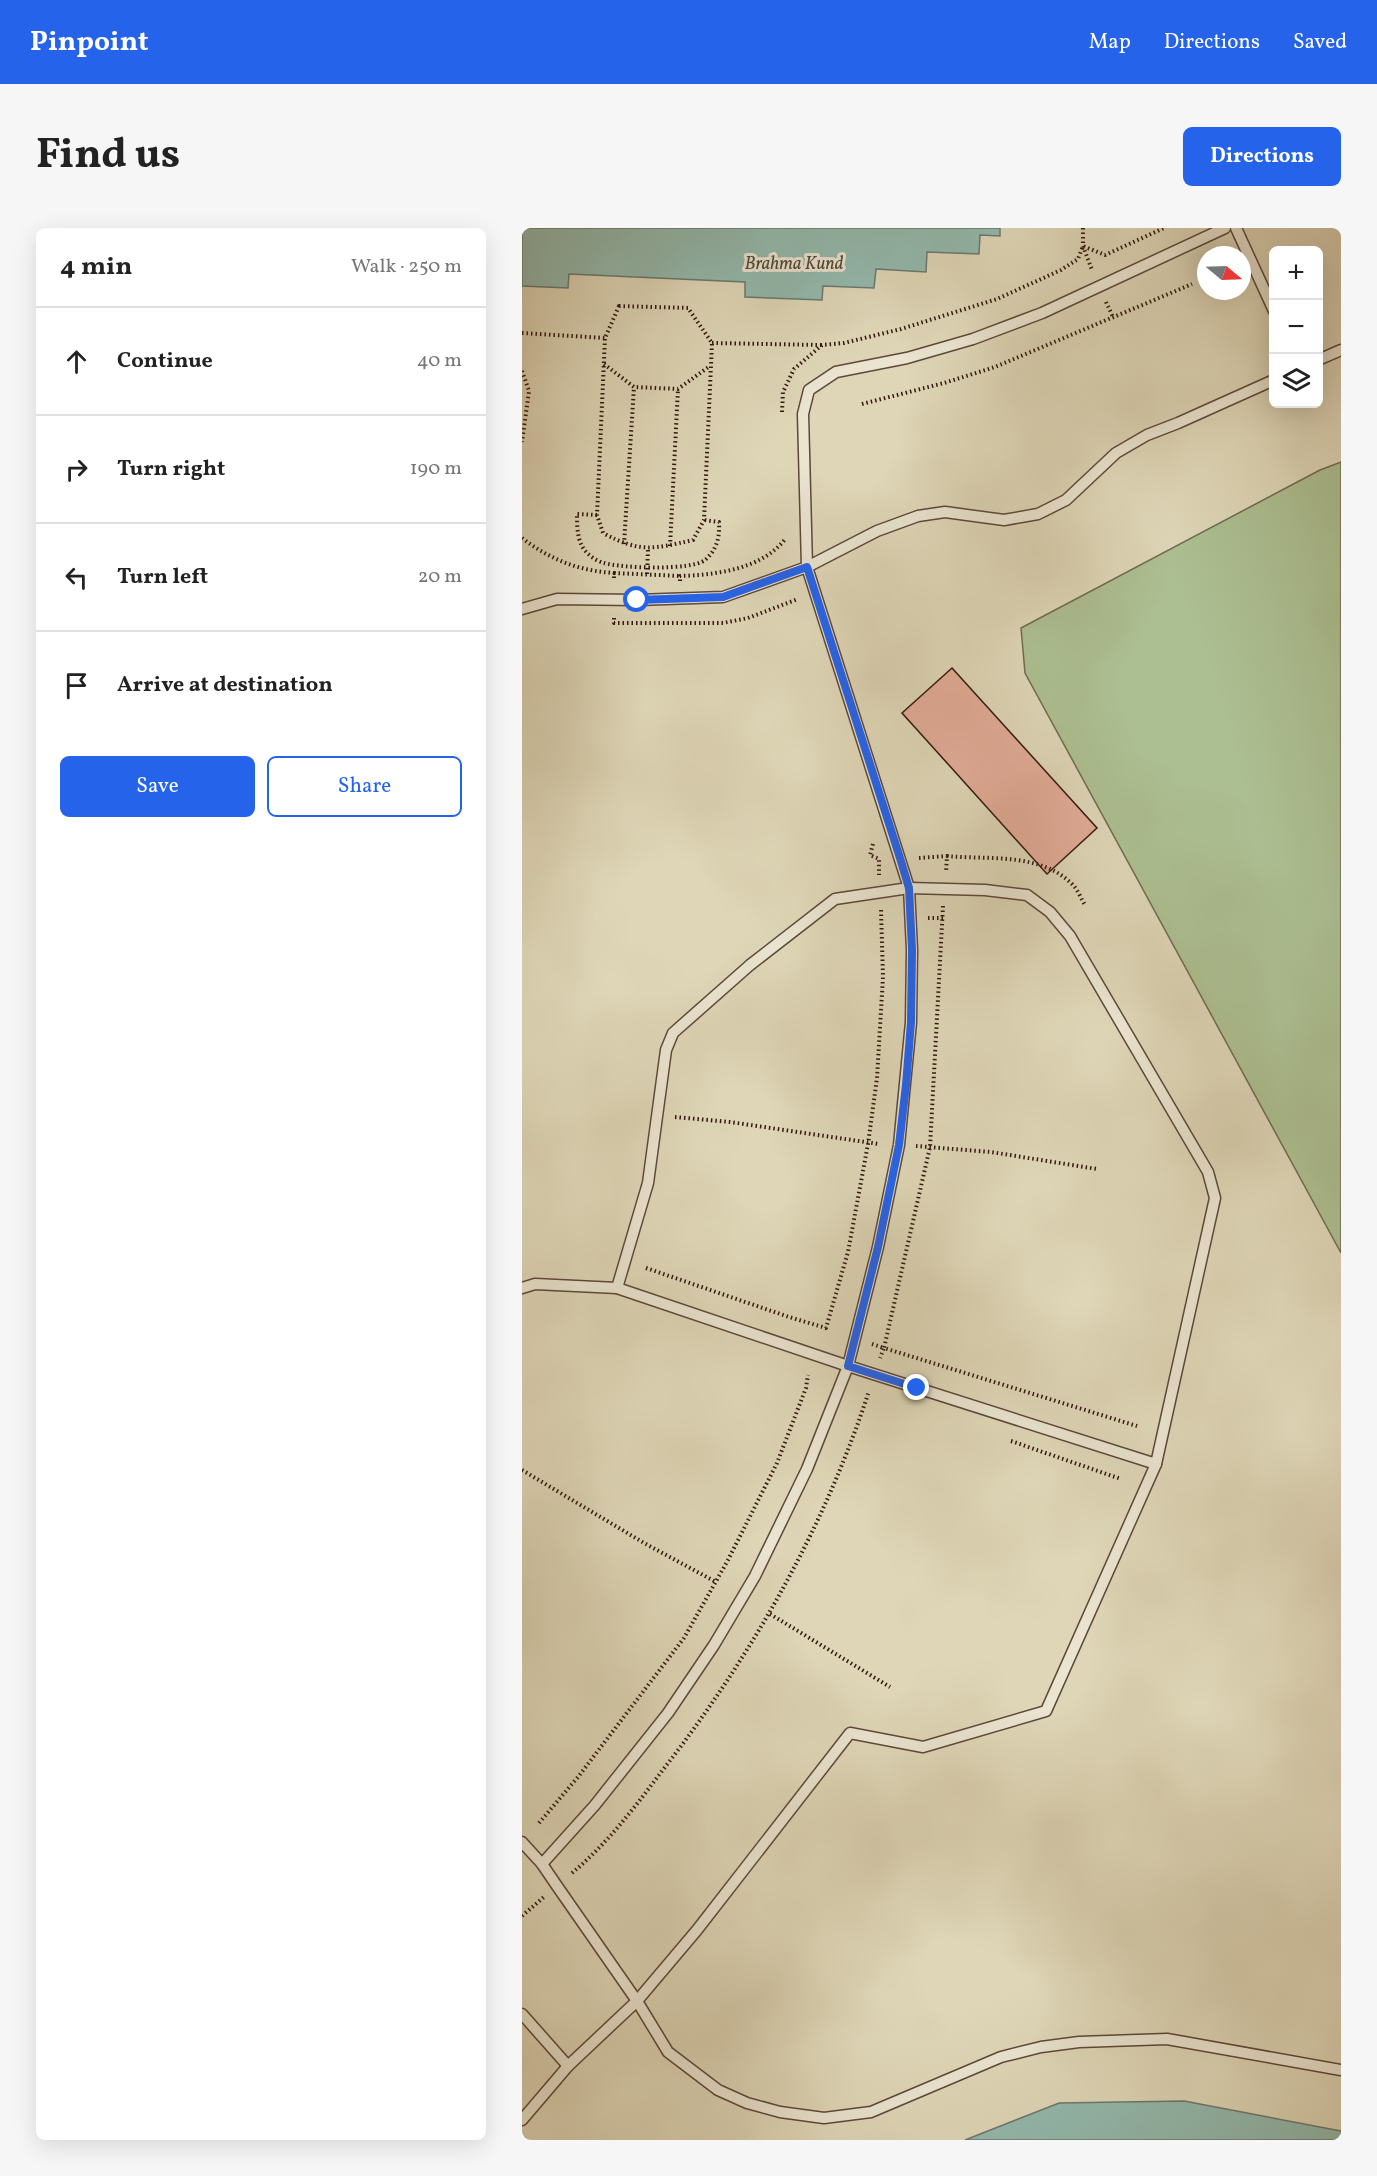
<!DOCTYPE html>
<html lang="en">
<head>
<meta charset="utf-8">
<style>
  :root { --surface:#fff; --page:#f6f6f6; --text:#222; --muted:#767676; --line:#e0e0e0; --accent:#2563eb }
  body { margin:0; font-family:Vollkorn,serif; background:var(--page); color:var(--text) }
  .controls { position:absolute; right:18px; top:18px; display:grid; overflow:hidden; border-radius:9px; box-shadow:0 6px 24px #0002 }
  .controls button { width:54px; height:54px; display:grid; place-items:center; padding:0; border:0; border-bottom:2px solid var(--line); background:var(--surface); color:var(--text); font:30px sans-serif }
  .compass { position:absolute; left:675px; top:18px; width:54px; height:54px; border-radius:50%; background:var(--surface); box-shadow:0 6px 24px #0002; rotate:109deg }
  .stop { position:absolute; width:18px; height:18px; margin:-14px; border:4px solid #2563eb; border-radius:50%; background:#fff }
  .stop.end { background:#2563eb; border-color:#fff; box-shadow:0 2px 6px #0008 }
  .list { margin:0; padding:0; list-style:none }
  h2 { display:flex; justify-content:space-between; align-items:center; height:78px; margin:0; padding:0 24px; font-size:26px }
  h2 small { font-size:20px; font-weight:400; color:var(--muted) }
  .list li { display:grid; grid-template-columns:39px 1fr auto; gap:18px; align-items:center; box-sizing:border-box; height:108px; padding:0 24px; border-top:2px solid var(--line) }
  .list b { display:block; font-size:22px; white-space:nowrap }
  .list em { font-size:20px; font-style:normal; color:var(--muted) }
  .actions { display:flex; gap:12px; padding:18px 24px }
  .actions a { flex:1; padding:14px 0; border:2px solid var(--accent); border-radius:9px; text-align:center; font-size:21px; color:var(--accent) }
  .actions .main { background:var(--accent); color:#fff }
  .icon { flex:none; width:33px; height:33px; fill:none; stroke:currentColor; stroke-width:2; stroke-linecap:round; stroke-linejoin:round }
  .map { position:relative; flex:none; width:819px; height:1912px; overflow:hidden; border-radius:9px }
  header { display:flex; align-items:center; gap:36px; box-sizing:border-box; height:84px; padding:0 30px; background:var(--accent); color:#fff }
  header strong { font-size:28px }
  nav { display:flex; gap:33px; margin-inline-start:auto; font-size:21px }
  .intro { display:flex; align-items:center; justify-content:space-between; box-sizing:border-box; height:144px; padding:0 36px }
  h1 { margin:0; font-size:42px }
  .button { padding:15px 27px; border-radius:9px; background:var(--accent); color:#fff; font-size:21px; font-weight:700 }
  main { display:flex; gap:36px; padding:0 36px }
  aside { flex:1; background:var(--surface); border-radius:9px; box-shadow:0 6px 24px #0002 }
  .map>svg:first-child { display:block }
  .green { fill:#acbf92; stroke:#6f6c50; stroke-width:1.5 }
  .water { fill:#93b9ad; stroke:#6c796e; stroke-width:1.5 }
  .building { fill:#e2ab97; stroke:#32190f; stroke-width:1.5 }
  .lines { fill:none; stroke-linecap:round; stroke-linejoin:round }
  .service-casing { stroke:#5d4839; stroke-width:13 }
  .path { stroke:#32190f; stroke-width:4; stroke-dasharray:1.5 3; stroke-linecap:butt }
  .service { stroke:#eae4d0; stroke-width:10 }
  .route { stroke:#2563eb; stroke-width:8 }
  .labels { text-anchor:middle; stroke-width:6; stroke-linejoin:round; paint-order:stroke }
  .water-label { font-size:18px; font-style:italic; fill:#4f493e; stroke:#eae4d0 }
</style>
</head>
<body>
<header>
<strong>Pinpoint</strong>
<nav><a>Map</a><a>Directions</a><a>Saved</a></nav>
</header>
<div class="intro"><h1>Find us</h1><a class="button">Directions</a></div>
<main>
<aside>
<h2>4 min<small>Walk · 250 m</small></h2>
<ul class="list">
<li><svg class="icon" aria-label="ahead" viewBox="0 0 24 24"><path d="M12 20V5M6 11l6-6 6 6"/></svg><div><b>Continue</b></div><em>40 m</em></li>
<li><svg class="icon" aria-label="right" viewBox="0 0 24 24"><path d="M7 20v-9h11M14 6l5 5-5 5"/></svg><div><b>Turn right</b></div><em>190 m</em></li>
<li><svg class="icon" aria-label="left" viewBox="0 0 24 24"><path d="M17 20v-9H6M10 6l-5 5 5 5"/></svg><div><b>Turn left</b></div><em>20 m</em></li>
<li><svg class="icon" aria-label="arrive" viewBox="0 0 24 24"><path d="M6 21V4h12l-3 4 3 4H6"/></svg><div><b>Arrive at destination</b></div></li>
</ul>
<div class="actions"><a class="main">Save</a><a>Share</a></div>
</aside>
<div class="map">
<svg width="819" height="1912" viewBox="0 0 819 1912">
  <rect width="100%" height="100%" fill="#ded6b7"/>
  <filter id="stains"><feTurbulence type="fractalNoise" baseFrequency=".00333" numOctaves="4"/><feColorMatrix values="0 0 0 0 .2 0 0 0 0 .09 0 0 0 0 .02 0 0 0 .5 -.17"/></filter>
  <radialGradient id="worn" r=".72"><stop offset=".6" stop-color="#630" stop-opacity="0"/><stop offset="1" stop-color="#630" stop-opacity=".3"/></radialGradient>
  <path class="green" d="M819 234V1025L503 445 499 400 798 242Z"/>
  <g class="water">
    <path d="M0 0H478V8L458 7 457 26 405 24 404 44 354 41 352 60 301 58 300 72 223 69V54L47 46 46 60 0 58Z"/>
    <path d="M662 1873 819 1903V1912H443L537 1875Z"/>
  </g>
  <path class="building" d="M430 440 575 600 525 646 380 485Z"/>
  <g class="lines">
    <defs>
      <g id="service">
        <path d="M714 0 752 83"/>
        <path d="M796 132 819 122"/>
        <path d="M0 381 35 371 115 372 201 369 285 339 355 303 396 288 423 284 482 292 516 286 544 272 594 225 625 207 656 195 752 152"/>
        <path d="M0 1060 13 1056 95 1060 326 1138 634 1236"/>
        <path d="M0 1614 20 1636 35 1658 115 1773 146 1824 196 1862 225 1875 258 1884 302 1890 349 1884 479 1829 519 1819 557 1814 645 1811 819 1842"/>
        <path d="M20 1636 73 1577 146 1485 192 1417 233 1348 285 1241 326 1138 356 1019 377 917 389 794 390 722 387 660 285 339 281 186 287 162 314 144 385 130 451 111 520 85 703 0"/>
        <path d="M0 1786 46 1838 115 1773 175 1702 328 1505 401 1519 524 1483 634 1236 693 970 686 944 548 708 528 684 505 667 463 662 387 660 313 671 228 737 151 805 144 822 126 955 95 1060"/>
        <path d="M0 1892 46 1838"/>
      </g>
    </defs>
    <use href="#service" class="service-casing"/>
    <g class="path">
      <path d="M561 0V18L570 42"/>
      <path d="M584 74 591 89"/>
      <path d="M97 78 166 80 190 115 182 292 171 312C132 321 118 325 81 305L75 287 83 110Z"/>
      <path d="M0 105 83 110"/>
      <path d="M190 115 300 117"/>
      <path d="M82 136 112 159 156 161 188 138"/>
      <path d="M0 143 7 163 0 214"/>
      <path d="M340 176 422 155 473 139 670 56"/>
      <path d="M260 184 261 164 272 141 300 117 322 115 379 101 475 71 539 42 556 31 561 18 583 27 642 0"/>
      <path d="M75 287 55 286C55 296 55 309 60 318 64 326 74 333 82 335 99 340 169 343 183 332 195 322 198 308 197 294L182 292"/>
      <path d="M0 310C27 331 57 343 92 345V353"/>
      <path d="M102 316 112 159"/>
      <path d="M148 318 156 161"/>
      <path d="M92 345 158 348"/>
      <path d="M125 346 126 321"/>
      <path d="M158 353V348C194 347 241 341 264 310"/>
      <path d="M92 390V395H201L226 390 276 371"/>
      <path d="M351 616 348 627 357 631V647"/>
      <path d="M425 628C467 632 519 624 551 657 556 662 559 671 563 677"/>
      <path d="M397 630 425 628 424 644"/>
      <path d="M421 678 408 919 362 1120 615 1198"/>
      <path d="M406 690H421"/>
      <path d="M153 889 208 894 357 916"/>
      <path d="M394 918 469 924 575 941"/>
      <path d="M124 1040 267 1089 304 1100 326 1024 346 916 355 850 361 749 359 681"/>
      <path d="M350 1116 362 1120 358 1130"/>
      <path d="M489 1213 599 1251"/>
      <path d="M0 1242 122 1315 194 1354"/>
      <path d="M248 1386 368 1459"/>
      <path d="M17 1595 56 1549 162 1410 206 1332 255 1235 284 1160 286 1147"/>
      <path d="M50 1645C85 1616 113 1579 140 1543 229 1429 302 1301 347 1163"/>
      <path d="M0 1688 22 1669"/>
    </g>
    <use href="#service" class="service"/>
  </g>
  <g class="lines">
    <path class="route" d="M115 372 201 369 285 339 378 630 387 660 390 722 389 794 384 857 377 917 356 1019 326 1138 395 1160"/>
  </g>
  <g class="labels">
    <g class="water-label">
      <text x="272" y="41">Brahma Kund</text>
    </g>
  </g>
  <rect width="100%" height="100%" filter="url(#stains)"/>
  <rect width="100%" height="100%" fill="url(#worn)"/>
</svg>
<div class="controls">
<button>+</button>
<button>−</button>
<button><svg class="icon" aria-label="layers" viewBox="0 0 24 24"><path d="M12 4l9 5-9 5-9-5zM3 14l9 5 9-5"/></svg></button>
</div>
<svg class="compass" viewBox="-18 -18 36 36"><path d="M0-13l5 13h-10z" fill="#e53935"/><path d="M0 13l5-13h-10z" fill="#767676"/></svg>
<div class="stop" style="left:115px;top:372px"></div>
<div class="stop end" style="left:395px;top:1160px"></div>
</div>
</main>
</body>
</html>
